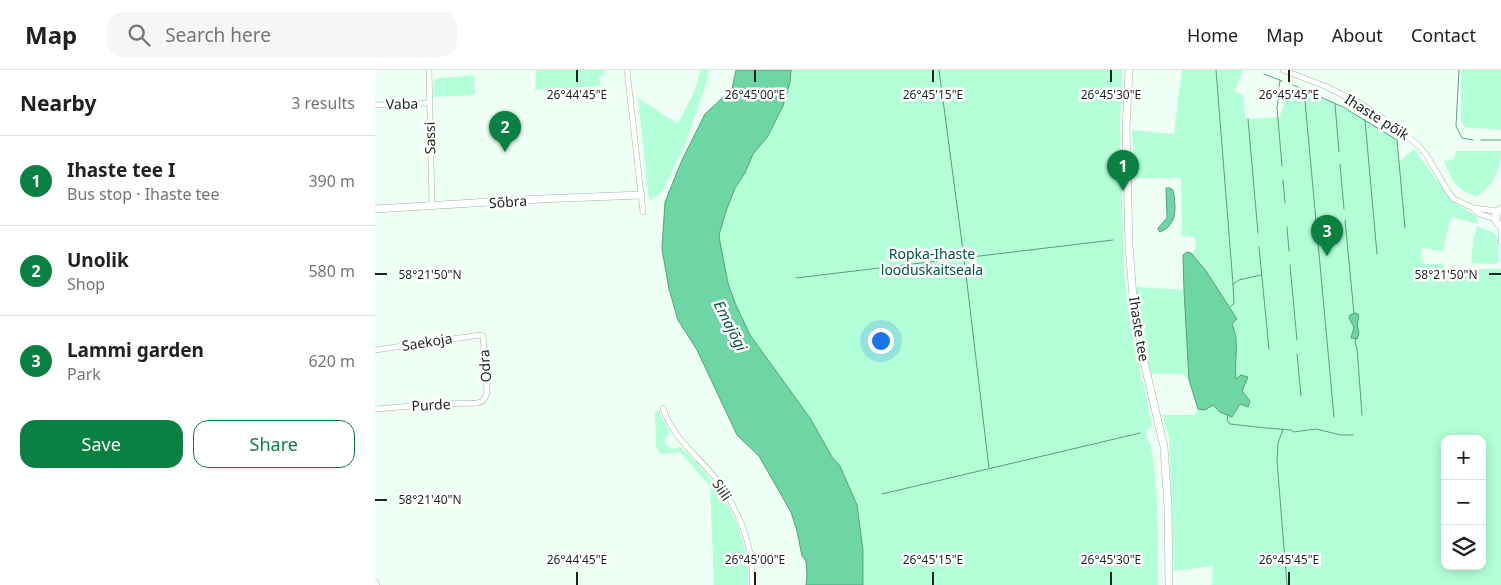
<!DOCTYPE html>
<html lang="en">
<head>
<meta charset="utf-8">
<style>
  :root { --surface:#fff; --page:#f6f6f6; --text:#202124; --muted:#757577; --line:#e0e0e0; --accent:#0b8043 }
  body { margin:0; font-family:"Noto Sans",sans-serif; background:var(--page); color:var(--text) }
  .controls { position:absolute; right:15px; bottom:15px; display:grid; overflow:hidden; border-radius:10px; box-shadow:0 2px 12px #0003 }
  .controls button { width:45px; height:45px; display:grid; place-items:center; padding:0; border:0; border-bottom:1px solid var(--line); background:var(--surface); color:var(--text); font:25px sans-serif }
  .you { position:absolute; left:505px; top:270px; width:18px; height:18px; margin:-12px; border:4px solid #fff; border-radius:50%; background:#1a73e8; box-shadow:0 0 0 8px #1a73e833 }
  .badge { display:grid; place-items:center; width:32px; height:32px; border-radius:50%; background:var(--accent); color:#fff; font-size:16px; font-weight:700 }
  .pin { position:absolute; translate:-50% -41px; filter:drop-shadow(0 1px 2px #0008) }
  .pin::after { content:''; position:absolute; top:26px; width:18px; height:15px; background:inherit; clip-path:polygon(0 0,100% 0,50% 100%) }
  .list { margin:0; padding:0; list-style:none }
  h2 { display:flex; justify-content:space-between; align-items:center; height:65px; margin:0; padding:0 20px; font-size:21px }
  h2 small { font-size:16px; font-weight:400; color:var(--muted) }
  .list li { display:grid; grid-template-columns:32px 1fr auto; gap:15px; align-items:center; box-sizing:border-box; height:90px; padding:0 20px; border-top:1px solid var(--line) }
  .list b { display:block; font-size:19px; white-space:nowrap }
  .list p { margin:0; font-size:16px; white-space:nowrap; color:var(--muted) }
  .list em { font-size:16px; font-style:normal; color:var(--muted) }
  .actions { display:flex; gap:10px; padding:15px 20px }
  .actions a { flex:1; padding:11px 0; border:1px solid var(--accent); border-radius:15px; text-align:center; font-size:18px; color:var(--accent) }
  .actions .main { background:var(--accent); color:#fff }
  .icon { flex:none; width:28px; height:28px; fill:none; stroke:currentColor; stroke-width:2; stroke-linecap:round; stroke-linejoin:round }
  .map { position:relative; flex:none; width:1126px; height:515px; overflow:hidden }
  header { display:flex; align-items:center; gap:30px; box-sizing:border-box; height:70px; padding:0 25px; background:var(--surface); border-bottom:1px solid var(--line) }
  header strong { font-size:24px }
  nav { display:flex; gap:28px; margin-inline-start:auto; font-size:18px }
  .search { width:350px; height:45px; background:var(--page); display:flex; align-items:center; gap:12px; box-sizing:border-box; padding:0 18px; border-radius:15px; color:var(--muted); font-size:19px }
  main { display:flex }
  aside { flex:1; background:var(--surface) }
  .map>svg:first-child { display:block }
  .green { fill:#b3ffd8; fill-rule:evenodd }
  .water { fill:#6ed5a5; stroke:#56a07d }
  .lines { fill:none; stroke-linecap:round; stroke-linejoin:round }
  .stream { stroke:#56a07d; stroke-width:1 }
  .street-casing { stroke:#a0b3a9; stroke-width:6 }
  .secondary-casing { stroke:#a0b3a9; stroke-width:8 }
  .street { stroke:#fff; stroke-width:5 }
  .secondary { stroke:#fff; stroke-width:7 }
  .ticks { fill:none; stroke:#1d2420; stroke-width:2 }
  .labels { text-anchor:middle; stroke-width:5; stroke-linejoin:round; paint-order:stroke }
  .street-label { font-size:14px; fill:#1d2420; stroke:#fff }
  .park-label { font-size:14px; fill:#005739; stroke:#fff }
  .water-label { font-size:15px; font-style:italic; fill:#03593b; stroke:#fff }
  .ticks-label { font-size:12px; text-anchor:middle; fill:#1d2420; stroke:#fff; stroke-width:5; stroke-linejoin:round; paint-order:stroke }
</style>
</head>
<body>
<header>
<strong>Map</strong>
<div class="search"><svg class="icon" aria-label="search" viewBox="0 0 24 24"><circle cx="10" cy="10" r="6"/><path d="M15 15l6 6"/></svg>Search here</div>
<nav><a>Home</a><a>Map</a><a>About</a><a>Contact</a></nav>
</header>
<main>
<aside>
<h2>Nearby<small>3 results</small></h2>
<ul class="list">
<li><span class="badge">1</span><div><b>Ihaste tee I</b><p>Bus stop · Ihaste tee</p></div><em>390 m</em></li>
<li><span class="badge">2</span><div><b>Unolik</b><p>Shop</p></div><em>580 m</em></li>
<li><span class="badge">3</span><div><b>Lammi garden</b><p>Park</p></div><em>620 m</em></li>
</ul>
<div class="actions"><a class="main">Save</a><a>Share</a></div>
</aside>
<div class="map">
<svg width="1126" height="515" viewBox="0 0 1126 515">
  <rect width="100%" height="100%" fill="#eefff5"/>
  <g class="green">
    <path d="M161 0H229L230 5 224 6 226 16 160 20Z"/>
    <path d="M326 0H334L331 14 311 73 288 121 274 131 263 28 303 54 319 22Z"/>
    <path d="M416 0H747L745 58 749 202 755 253 777 355 771 361 773 371 775 372C784 419 783 467 783 515H488C491 477 484 416 457 387L375 265 360 233 353 212 345 172 344 165 351 141 360 118 370 103 378 84 393 66 408 37 415 12Z"/>
    <path d="M807 0H868L860 21 869 26 870 46 872 49 904 47 908 39 910 27 929 20C962 33 992 51 1022 70L1024 92 1039 79 1072 124 1080 133 1102 146 1103 154 1077 147 1074 154 1068 181 1047 178 1046 188 1049 194H1068L1069 205H1089L1094 199H1126V515H837L838 496 799 501 794 367 787 345H820L823 339 830 340 837 334H865L872 337 875 331C869 324 863 317 861 308 859 301 861 295 861 288 862 277 860 264 857 254 849 227 834 204 816 183L819 182 821 174 819 167 807 166 806 108H760L757 60 799 64ZM1070 369H1107V496H1070Z"/>
    <path d="M1086 0H1126V60L1089 57 1086 52Z"/>
    <path d="M99 5 100 25 58 27 59 9Z"/>
    <path d="M1081 81H1126C1126 101 1118 116 1102 126 1081 121 1076 109 1069 91L1079 89Z"/>
    <path d="M1102 156 1119 163 1123 170 1124 191 1119 194 1096 193 1098 171Z"/>
    <path d="M761 217 809 220 814 310 807 304H776L768 267Z"/>
    <path d="M280 341H285L287 348 295 363 290 368 291 375 298 379 306 377C315 386 324 395 332 405 357 434 376 476 373 515H339L335 416 305 382 286 384 281 377Z"/>
  </g>
  <g class="water">
    <path d="M361 0H416L415 12 408 36 393 66 378 84 370 103 360 118 351 141 344 165 345 172 353 213 360 233 375 265 435 348 457 387 465 396 482 435 488 480V515H431L432 506 431 491 427 486 422 461 416 442 384 386 362 365 322 280 303 250 294 219 287 179 290 132 307 90 330 44 357 19Z"/>
    <path d="M791 118H795L798 120C801 136 803 155 785 162L784 161 783 158 792 148V145Z"/>
    <path d="M812 182 816 183 831 201 862 249 857 254C865 271 859 290 861 309L866 305 873 307 867 321 875 331 873 337 865 334 857 347 845 342 838 335 830 340 823 339 814 310 809 220 808 185Z"/>
    <path d="M981 243 984 245 982 255 984 263 982 269 976 268 979 257 974 248 975 245Z"/>
  </g>
  <g class="lines">
    <g class="stream">
      <path d="M564 0 589 188 614 398"/>
      <path d="M841 0 858 214"/>
      <path d="M1084 0 1081 56 1087 68 1098 70"/>
      <path d="M889 4 907 11"/>
      <path d="M918 15 968 37 1022 70 1030 158"/>
      <path d="M904 17 905 11"/>
      <path d="M929 20 959 347"/>
      <path d="M904 25 902 38 907 96"/>
      <path d="M960 34 964 82"/>
      <path d="M873 49 883 163"/>
      <path d="M990 50 1002 184"/>
      <path d="M1106 70H1126"/>
      <path d="M965 94 969 139"/>
      <path d="M908 110 910 133"/>
      <path d="M970 150 979 244"/>
      <path d="M912 157 914 181"/>
      <path d="M884 177 894 279"/>
      <path d="M915 195 922 270"/>
      <path d="M421 208 738 170"/>
      <path d="M855 237 859 234 858 214 864 210 886 205"/>
      <path d="M981 268 980 273 982 278 987 345"/>
      <path d="M922 284 926 326"/>
      <path d="M853 345 852 350 855 354 891 358 916 360 919 362 941 359 966 365H978"/>
      <path d="M908 359 903 373 902 391 912 515"/>
      <path d="M507 424 765 363"/>
    </g>
    <defs>
      <g id="street">
        <path d="M54 0 57 136"/>
        <path d="M252 0 268 142"/>
        <path d="M908 0 952 17 988 35 1022 58 1044 76 1052 86 1074 123 1079 129 1098 138 1105 144 1120 149"/>
        <path d="M0 35 55 33"/>
        <path d="M1098 138 1122 141"/>
        <path d="M1126 156V172"/>
        <path d="M0 280 105 265 108 266 112 323C110 329 108 332 102 333L62 334 0 339"/>
        <path d="M288 338C298 369 324 387 343 411 347 416 350 422 353 427 369 454 379 484 377 515"/>
      </g>
      <g id="secondary">
        <path d="M754 0 751 58 754 175 758 228 767 283 789 377 793 437 794 515"/>
        <path d="M0 139 165 129 266 125"/>
        <path d="M1126 139C1119 143 1118 151 1126 156"/>
        <path d="M0 513 1 515"/>
      </g>
    </defs>
    <use href="#street" class="street-casing"/>
    <use href="#secondary" class="secondary-casing"/>
    <use href="#street" class="street"/>
    <use href="#secondary" class="secondary"/>
  </g>
  <path class="ticks" d="M202 0V12M380 0V12M558 0V12M736 0V12M914 0V12M0 204H12M1114 204H1126M0 430H12M202 502V515M380 502V515M558 502V515M736 502V515M914 502V515"/>
  <g class="labels">
    <g class="street-label">
      <text transform="translate(27 34) rotate(-2)" y="5">Vaba</text>
      <text transform="translate(1002 47) rotate(32)" y="5">Ihaste põik</text>
      <text transform="translate(55 68) rotate(-91)" y="5">Sassi</text>
      <text transform="translate(133 132) rotate(-4)" y="5">Sõbra</text>
      <text transform="translate(764 259) rotate(81)" y="5">Ihaste tee</text>
      <text transform="translate(52 272) rotate(-9)" y="5">Saekoja</text>
      <text transform="translate(110 296) rotate(-94)" y="5">Odra</text>
      <text transform="translate(56 335) rotate(-3)" y="5">Purde</text>
      <text transform="translate(347 420) rotate(56)" y="5">Siili</text>
    </g>
    <g class="park-label">
      <text x="557" y="189">Ropka-Ihaste<tspan x="557" dy="16">looduskaitseala</tspan></text>
    </g>
    <g class="water-label">
      <text transform="translate(355 256) rotate(63)" y="5">Emajõgi</text>
    </g>
  </g>
  <g class="ticks-label">
    <text x="202" y="29">26°44'45"E</text>
    <text x="380" y="29">26°45'00"E</text>
    <text x="558" y="29">26°45'15"E</text>
    <text x="736" y="29">26°45'30"E</text>
    <text x="914" y="29">26°45'45"E</text>
    <text x="55" y="209">58°21'50"N</text>
    <text x="1071" y="209">58°21'50"N</text>
    <text x="55" y="434">58°21'40"N</text>
    <text x="202" y="494">26°44'45"E</text>
    <text x="380" y="494">26°45'00"E</text>
    <text x="558" y="494">26°45'15"E</text>
    <text x="736" y="494">26°45'30"E</text>
    <text x="914" y="494">26°45'45"E</text>
  </g>
</svg>
<div class="controls">
<button>+</button>
<button>−</button>
<button><svg class="icon" aria-label="layers" viewBox="0 0 24 24"><path d="M12 4l9 5-9 5-9-5zM3 14l9 5 9-5"/></svg></button>
</div>
<div class="you"></div>
<div class="pin badge" style="left:748px;top:121px">1</div>
<div class="pin badge" style="left:130px;top:82px">2</div>
<div class="pin badge" style="left:952px;top:186px">3</div>
</div>
</main>
</body>
</html>
